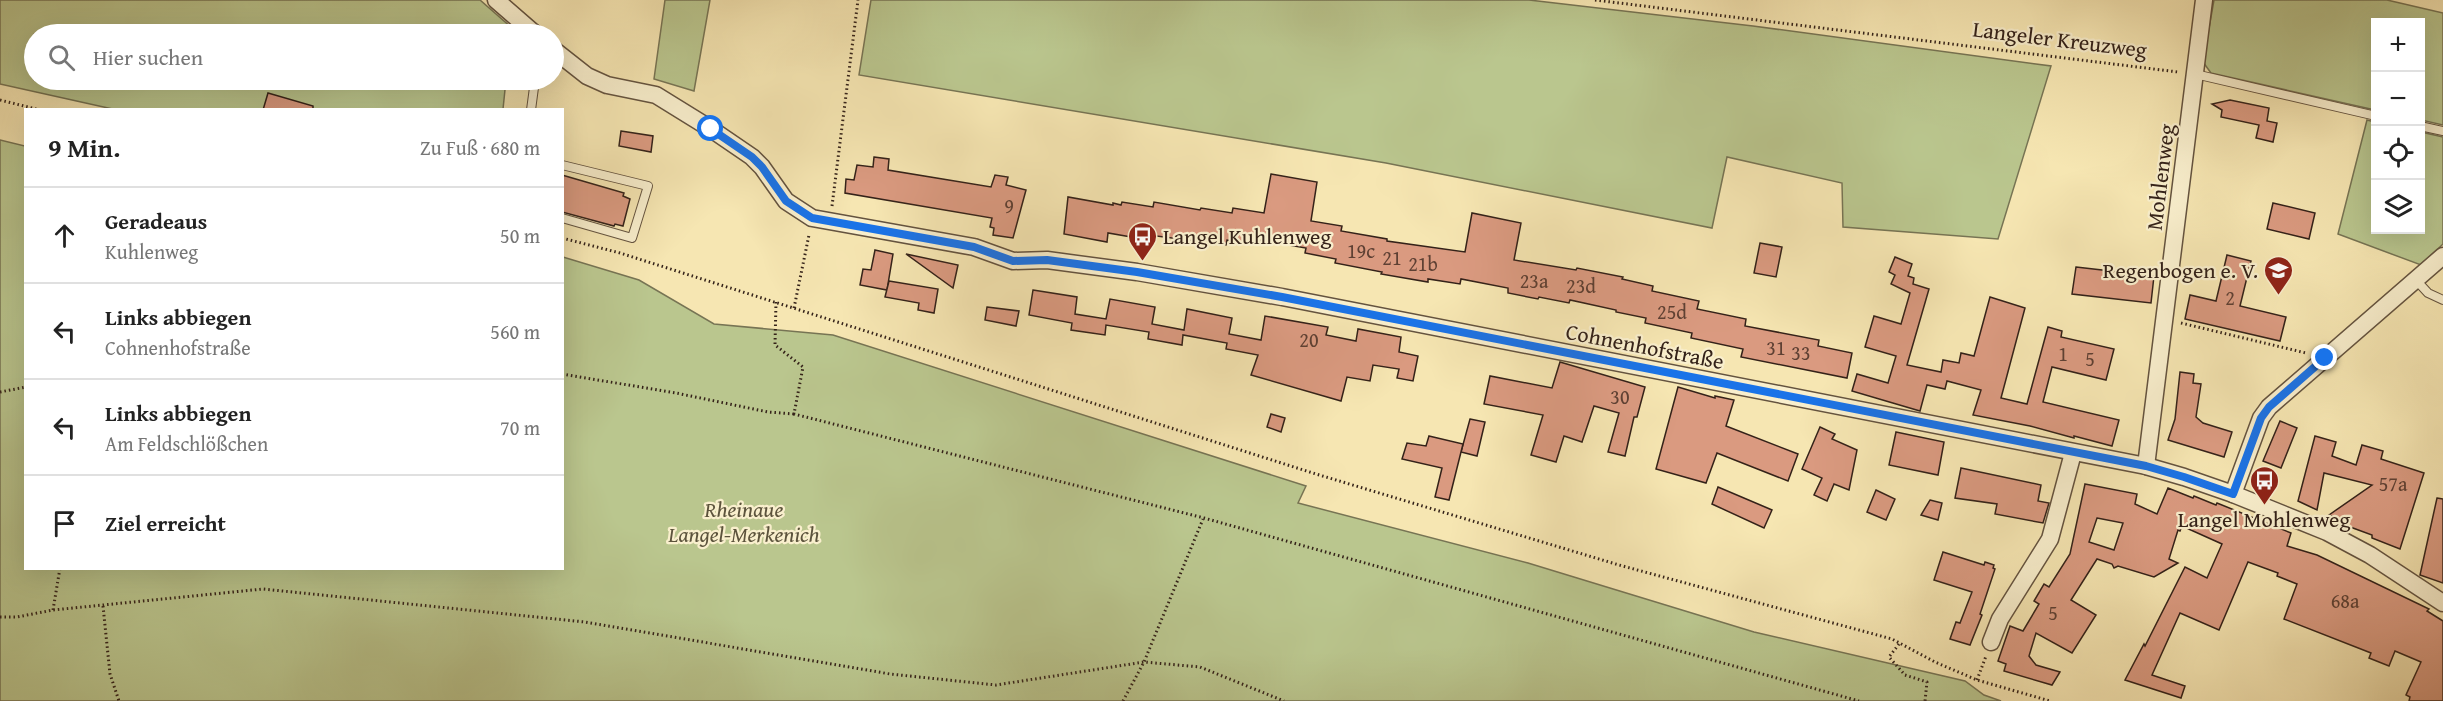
<!DOCTYPE html>
<html lang="de">
<head>
<meta charset="utf-8">
<style>
  :root { --surface:#fff; --page:#f2f2f2; --text:#222; --muted:#767676; --line:#e0e0e0 }
  body { margin:0; font-family:"Gentium Book Plus",serif; background:var(--page); color:var(--text) }
  .controls { position:absolute; right:18px; top:18px; display:grid; overflow:hidden; border-radius:0px; box-shadow:0 6px 24px #0002 }
  .controls button { width:54px; height:54px; display:grid; place-items:center; padding:0; border:0; border-bottom:2px solid var(--line); background:var(--surface); color:var(--text); font:30px sans-serif }
  .stop { position:absolute; width:18px; height:18px; margin:-14px; border:4px solid #1a73e8; border-radius:50%; background:#fff }
  .stop.end { background:#1a73e8; border-color:#fff; box-shadow:0 2px 6px #0008 }
  .list { margin:0; padding:0; list-style:none }
  h2 { display:flex; justify-content:space-between; align-items:center; height:78px; margin:0; padding:0 24px; font-size:26px }
  h2 small { font-size:20px; font-weight:400; color:var(--muted) }
  .list li { display:grid; grid-template-columns:39px 1fr auto; gap:18px; align-items:center; box-sizing:border-box; height:96px; padding:0 24px; border-top:2px solid var(--line) }
  .list b { display:block; font-size:22px; white-space:nowrap }
  .list p { margin:0; font-size:20px; white-space:nowrap; color:var(--muted) }
  .list em { font-size:20px; font-style:normal; color:var(--muted) }
  .icon { flex:none; width:33px; height:33px; fill:none; stroke:currentColor; stroke-width:2; stroke-linecap:round; stroke-linejoin:round }
  .map { position:relative; flex:none; width:2443px; height:701px; overflow:hidden }
  .search { position:absolute; background:var(--surface); box-shadow:0 6px 24px #0002; left:24px; top:24px; width:540px; height:66px; display:flex; align-items:center; gap:15px; box-sizing:border-box; padding:0 21px; border-radius:33px; color:var(--muted); font-size:22px }
  .panel { position:absolute; background:var(--surface); box-shadow:0 6px 24px #0002; left:24px; top:108px; width:540px; height:462px; border-radius:0px }
  .map>svg:first-child { display:block }
  .green { fill:#bac68e; stroke:#777454; stroke-width:1.5 }
  .building { fill:#da9a80; stroke:#342219; stroke-width:1.5; fill-rule:evenodd }
  .lines { fill:none; stroke-linecap:round; stroke-linejoin:round }
  .lane-casing { stroke:#64533f; stroke-width:10 }
  .street-casing { stroke:#64533f; stroke-width:19 }
  .path { stroke:#342219; stroke-width:3; stroke-dasharray:1.5 3; stroke-linecap:butt }
  .lane { stroke:#f9efcd; stroke-width:8 }
  .street { stroke:#f9efcd; stroke-width:16 }
  .route { stroke:#1a73e8; stroke-width:8 }
  .labels { text-anchor:middle; stroke-width:4.5; stroke-linejoin:round; paint-order:stroke }
  .number-label { font-size:20px; fill:#5e4033 }
  .street-label { font-size:22px; fill:#342219; stroke:#f9efcd }
  .poi-label { font-size:22px; fill:#342219; stroke:#f9efcd; text-anchor:start }
  .park-label { font-size:22px; font-style:italic; fill:#5c533c; stroke:#f9efcd }
</style>
</head>
<body>
<div class="map">
<svg width="2443" height="701" viewBox="0 0 2443 701">
  <rect width="100%" height="100%" fill="#f6e6b2"/>
  <filter id="stains"><feTurbulence type="fractalNoise" baseFrequency=".00333" numOctaves="4"/><feColorMatrix values="0 0 0 0 .2 0 0 0 0 .09 0 0 0 0 .02 0 0 0 .5 -.17"/></filter>
  <radialGradient id="worn" r=".72"><stop offset=".6" stop-color="#630" stop-opacity="0"/><stop offset="1" stop-color="#630" stop-opacity=".3"/></radialGradient>
  <g class="green">
    <path d="M0 0H480L512 28 511 34H34V80H506L503 109 117 110 0 84Z"/>
    <path d="M665 0H710L694 91 654 79Z"/>
    <path d="M871 0H1529L1753 26 2051 66 1998 239 1843 227 1842 183 1727 157 1712 228 1386 163 859 75Z"/>
    <path d="M2214 0H2387L2443 13V125L2421 120 2420 22H2376L2375 110 2211 73 2203 62Z"/>
    <path d="M2367 120 2375 122 2376 230H2420L2421 132 2443 137V244L2421 265 2338 234Z"/>
    <path d="M0 140 25 146 26 568H562L563 257 639 280 714 324 833 335 1306 486 1298 503 1528 563 1754 632 1965 681 1984 695 2001 701H0Z"/>
  </g>
  <g class="building">
    <path d="M268 93 313 106V110H263Z"/>
    <path d="M2230 100 2269 108 2267 121 2277 123 2273 142 2256 138 2259 125 2221 117 2222 110 2212 104Z"/>
    <path d="M621 131 653 136 651 152 619 146Z"/>
    <path d="M874 157 889 159 888 170 991 187 995 175 1008 177 1006 185 1026 190 1013 238 993 235 994 228 990 227 992 218 845 193 846 179 854 180 857 165 873 167Z"/>
    <path d="M1271 174 1317 182 1311 221 1342 226 1341 231 1387 239V241L1465 252 1472 213 1521 223 1514 260 1576 270 1577 268 1623 277 1622 279 1653 286 1652 291 1699 301 1697 309 1746 319 1745 326 1819 340 1818 346 1852 353 1847 378 1741 357 1743 349 1691 338 1692 333 1645 323 1646 318 1616 312V310L1570 300 1569 303 1539 297 1538 299 1508 293V288L1461 279 1460 284 1428 279V282L1381 274 1382 272 1335 263 1336 259 1305 253 1306 248 1260 240 1259 245 1227 240 1226 245 1149 235 1148 240 1108 233 1107 242 1064 234 1068 197 1113 205V203L1121 205 1122 202 1153 207 1154 202 1200 210 1201 208 1232 213 1233 208 1264 213Z"/>
    <path d="M562 175 624 193 623 196 630 199 623 226 615 224 614 226 562 212Z"/>
    <path d="M2273 203 2315 213 2309 239 2267 229Z"/>
    <path d="M1760 243 1782 247 1776 277 1754 273Z"/>
    <path d="M875 250 893 254 887 290 860 285 863 269 871 270Z"/>
    <path d="M906 254 958 265 953 288Z"/>
    <path d="M2227 255 2251 261 2240 306 2286 317 2280 341 2185 319 2190 295 2216 301Z"/>
    <path d="M1895 257 1912 264 1908 276 1914 278 1913 284 1929 289 1907 365 1941 372 1943 360 1959 363 1961 353 1974 356 1990 297 2025 308 2001 398 2027 404 2048 327 2062 331 2061 337 2114 349 2106 380 2052 367 2043 402 2119 420 2112 446 2074 436V438L2030 426 1973 415 1981 390 1947 381 1945 389 1927 385 1920 411 1852 391 1857 374 1888 383 1896 356 1865 347 1874 316 1901 324 1910 293 1891 284 1895 275 1889 272Z"/>
    <path d="M2076 267 2154 276 2151 303 2072 294Z"/>
    <path d="M889 281 938 289 934 313 918 310 919 303 885 297Z"/>
    <path d="M1033 290 1077 297 1075 314 1106 319 1110 299 1155 307 1152 324 1184 330 1187 309 1232 318 1229 334 1261 340 1265 316 1328 327 1326 335 1356 341 1358 329 1401 337 1399 352 1418 356 1413 381 1397 378 1399 369 1373 365 1370 381 1347 377 1341 401 1251 375 1258 355 1226 349 1227 343 1183 335 1182 345 1148 339 1149 332 1106 325 1105 335 1071 330 1072 323 1029 315Z"/>
    <path d="M987 307 1019 311 1016 326 985 320Z"/>
    <path d="M1560 362 1645 387 1637 417H1634L1625 456 1608 452 1619 413 1594 406 1582 442 1564 436 1556 462 1531 455 1543 415 1484 404 1490 376 1552 388Z"/>
    <path d="M2180 372 2194 374 2193 383 2201 384 2196 417 2203 423 2232 432 2224 457 2168 440 2175 419Z"/>
    <path d="M1678 387 1715 398V396L1734 400 1726 426 1798 454 1788 481 1717 453 1706 483 1656 469Z"/>
    <path d="M1271 414 1285 418 1281 432 1267 427Z"/>
    <path d="M1470 419 1485 422 1477 456 1461 452Z"/>
    <path d="M2280 421 2297 428 2281 468 2263 461Z"/>
    <path d="M1820 427 1835 434 1832 439 1857 450 1849 490 1834 484 1827 501 1814 495 1822 478 1802 469Z"/>
    <path d="M1896 432 1944 442 1938 475 1889 465Z"/>
    <path d="M1429 436 1463 444 1449 500 1435 497 1442 468 1402 459 1407 443 1426 446Z"/>
    <path d="M2315 436 2336 442 2332 456 2356 465 2362 445 2383 451 2381 459 2424 473 2400 549 2372 538V535L2334 521 2336 518 2329 515 2372 485 2324 473 2317 510 2298 501Z"/>
    <path d="M1961 468 2041 485 2038 501 2049 503 2043 523 1995 514 1997 504 1955 498Z"/>
    <path d="M2085 484 2137 494 2135 504 2157 514 2168 488 2193 498 2194 496 2216 505 2217 503 2291 533 2287 546 2317 555 2429 609 2427 611 2443 621V701H2409L2410 697 2406 695 2421 662 2395 651 2389 666 2369 658 2371 653 2284 619 2297 584 2277 576 2278 573 2248 562 2219 630 2180 613 2152 675 2185 686 2181 698 2125 680 2144 644 2145 646 2185 567 2207 578 2222 544 2182 526 2180 531 2178 530 2169 559 2178 563 2154 577 2118 566 2114 568 2112 564 2097 559 2071 600 2096 615 2072 653 2036 633 2029 656 2036 665 2060 672 2052 685 2004 671 2006 664 1998 661 2010 626 2023 631 2039 604 2034 601 2044 584 2049 587 2070 554ZM2097 518 2123 523 2114 550 2089 542Z"/>
    <path d="M1718 487 1772 510 1764 528 1712 504Z"/>
    <path d="M1876 490 1895 499 1886 520 1867 512Z"/>
    <path d="M2437 498 2443 499V583L2420 575Z"/>
    <path d="M1930 500 1942 503 1938 520 1921 515Z"/>
    <path d="M1943 552 1984 565 1985 562 1994 565 1993 568 1995 569 1980 614 1982 615 1970 645 1950 639 1956 622 1960 623 1972 592 1934 580Z"/>
  </g>
  <g class="lines">
    <defs>
      <g id="lane">
        <path d="M2195 74 2376 116"/>
        <path d="M531 110 535 80"/>
        <path d="M2420 126 2443 131"/>
        <path d="M562 165 648 186 632 238 562 218"/>
        <path d="M2416 280 2428 293 2443 300"/>
      </g>
      <g id="street">
        <path d="M496 0 535 34"/>
        <path d="M554 50 587 76 607 85 656 95 711 129 752 157 762 167 786 201 812 218 974 247 1013 261 1047 260 1137 272 1282 297 2146 466 2184 477 2233 494 2327 532 2370 555 2443 603"/>
        <path d="M2146 466 2204 0"/>
        <path d="M2233 494 2261 418 2269 407 2443 256"/>
        <path d="M1991 642 2000 619 2050 539 2073 453"/>
      </g>
    </defs>
    <use href="#lane" class="lane-casing"/>
    <use href="#street" class="street-casing"/>
    <g class="path">
      <path d="M1595 0 2178 72"/>
      <path d="M0 100 40 110"/>
      <path d="M832 206 858 0"/>
      <path d="M562 238 620 253 1316 474 1619 565 1892 639 1935 662 1977 680 2050 701"/>
      <path d="M776 302 775 345 803 367 794 414 1204 518 1859 701"/>
      <path d="M794 308 809 235"/>
      <path d="M2181 323 2306 353"/>
      <path d="M562 374 676 393 768 412 794 414"/>
      <path d="M0 392 26 387"/>
      <path d="M103 606 110 674 119 701"/>
      <path d="M53 610 60 568"/>
      <path d="M0 617H17L53 610 263 589 585 622 890 674 996 685 1144 662 1200 667 1284 701"/>
      <path d="M1899 644 1889 657 1905 675 1927 682 1925 701"/>
      <path d="M1977 680 1986 656"/>
      <path d="M1123 701 1144 662 1203 519"/>
    </g>
    <use href="#lane" class="lane"/>
    <use href="#street" class="street"/>
  </g>
  <g class="lines">
    <path class="route" d="M711 129 752 157 762 167 786 201 812 218 974 247 1013 261 1047 260 1137 272 1282 297 2146 466 2184 477 2233 494 2261 418 2269 407 2325 358"/>
  </g>
  <defs>
    <symbol id="bus-pin" viewBox="-11 -11 22 30"><path d="M0 17L-7.5 6A9.5 9.5 0 1 1 7.5 6Z" fill="#8f2418" stroke="#f9efcd"/><path d="M-5-6H5V4H4V6H2V4H-2V6H-4V4H-5ZM-3.5-4V0h7V-4ZM-3.5 1.2v1.5H-2V1.2ZM2 1.2v1.5H3.5V1.2Z" fill="#fff"/></symbol>
    <symbol id="school-pin" viewBox="-11 -11 22 30"><path d="M0 17L-7.5 6A9.5 9.5 0 1 1 7.5 6Z" fill="#8f2418" stroke="#f9efcd"/><path d="M0-5L7-2L0 1L-7-2ZM-4 1L0 2.5L4 1V4Q0 6-4 4Z" fill="#fff"/></symbol>
  </defs>
  <g fill-rule="evenodd">
    <use href="#bus-pin" x="1126" y="220" width="33" height="45"/>
    <use href="#school-pin" x="2262" y="254" width="33" height="45"/>
    <use href="#bus-pin" x="2248" y="464" width="33" height="45"/>
  </g>
  <g class="labels">
    <g class="number-label">
      <text x="1009" y="213">9</text>
      <text x="1361" y="258">19c</text>
      <text x="1392" y="265">21</text>
      <text x="1423" y="271">21b</text>
      <text x="1534" y="288">23a</text>
      <text x="1581" y="293">23d</text>
      <text x="2230" y="305">2</text>
      <text x="1672" y="319">25d</text>
      <text x="1309" y="347">20</text>
      <text x="1776" y="355">31</text>
      <text x="1801" y="360">33</text>
      <text x="2063" y="361">1</text>
      <text x="2090" y="366">5</text>
      <text x="1620" y="404">30</text>
      <text x="2393" y="491">57a</text>
      <text x="2345" y="608">68a</text>
      <text x="2053" y="620">5</text>
    </g>
    <g class="street-label">
      <text transform="translate(2060 39) rotate(7)" y="8">Langeler Kreuzweg</text>
      <text transform="translate(2160 177) rotate(-83)" y="8">Mohlenweg</text>
      <text transform="translate(1645 346) rotate(11)" y="8">Cohnenhofstraße</text>
    </g>
    <g class="poi-label">
      <text x="1163" y="244">Langel Kuhlenweg</text>
      <text x="2258" y="278" text-anchor="end">Regenbogen e. V.</text>
      <text x="2264" y="527" text-anchor="middle">Langel Mohlenweg</text>
    </g>
    <g class="park-label">
      <text x="744" y="517">Rheinaue<tspan x="744" dy="25">Langel-Merkenich</tspan></text>
    </g>
  </g>
  <rect width="100%" height="100%" filter="url(#stains)"/>
  <rect width="100%" height="100%" fill="url(#worn)"/>
</svg>
<div class="controls">
<button>+</button>
<button>−</button>
<button><svg class="icon" aria-label="locate" viewBox="0 0 24 24"><circle cx="12" cy="12" r="6"/><path d="M12 2v4M12 18v4M2 12h4M18 12h4"/></svg></button>
<button><svg class="icon" aria-label="layers" viewBox="0 0 24 24"><path d="M12 4l9 5-9 5-9-5zM3 14l9 5 9-5"/></svg></button>
</div>
<div class="stop" style="left:711px;top:129px"></div>
<div class="stop end" style="left:2325px;top:358px"></div>
<div class="search"><svg class="icon" aria-label="search" viewBox="0 0 24 24"><circle cx="10" cy="10" r="6"/><path d="M15 15l6 6"/></svg>Hier suchen</div>
<section class="panel">
<h2>9 Min.<small>Zu Fuß · 680 m</small></h2>
<ul class="list">
<li><svg class="icon" aria-label="ahead" viewBox="0 0 24 24"><path d="M12 20V5M6 11l6-6 6 6"/></svg><div><b>Geradeaus</b><p>Kuhlenweg</p></div><em>50 m</em></li>
<li><svg class="icon" aria-label="left" viewBox="0 0 24 24"><path d="M17 20v-9H6M10 6l-5 5 5 5"/></svg><div><b>Links abbiegen</b><p>Cohnenhofstraße</p></div><em>560 m</em></li>
<li><svg class="icon" aria-label="left" viewBox="0 0 24 24"><path d="M17 20v-9H6M10 6l-5 5 5 5"/></svg><div><b>Links abbiegen</b><p>Am Feldschlößchen</p></div><em>70 m</em></li>
<li><svg class="icon" aria-label="arrive" viewBox="0 0 24 24"><path d="M6 21V4h12l-3 4 3 4H6"/></svg><div><b>Ziel erreicht</b></div></li>
</ul>
</section>
</div>
</body>
</html>
